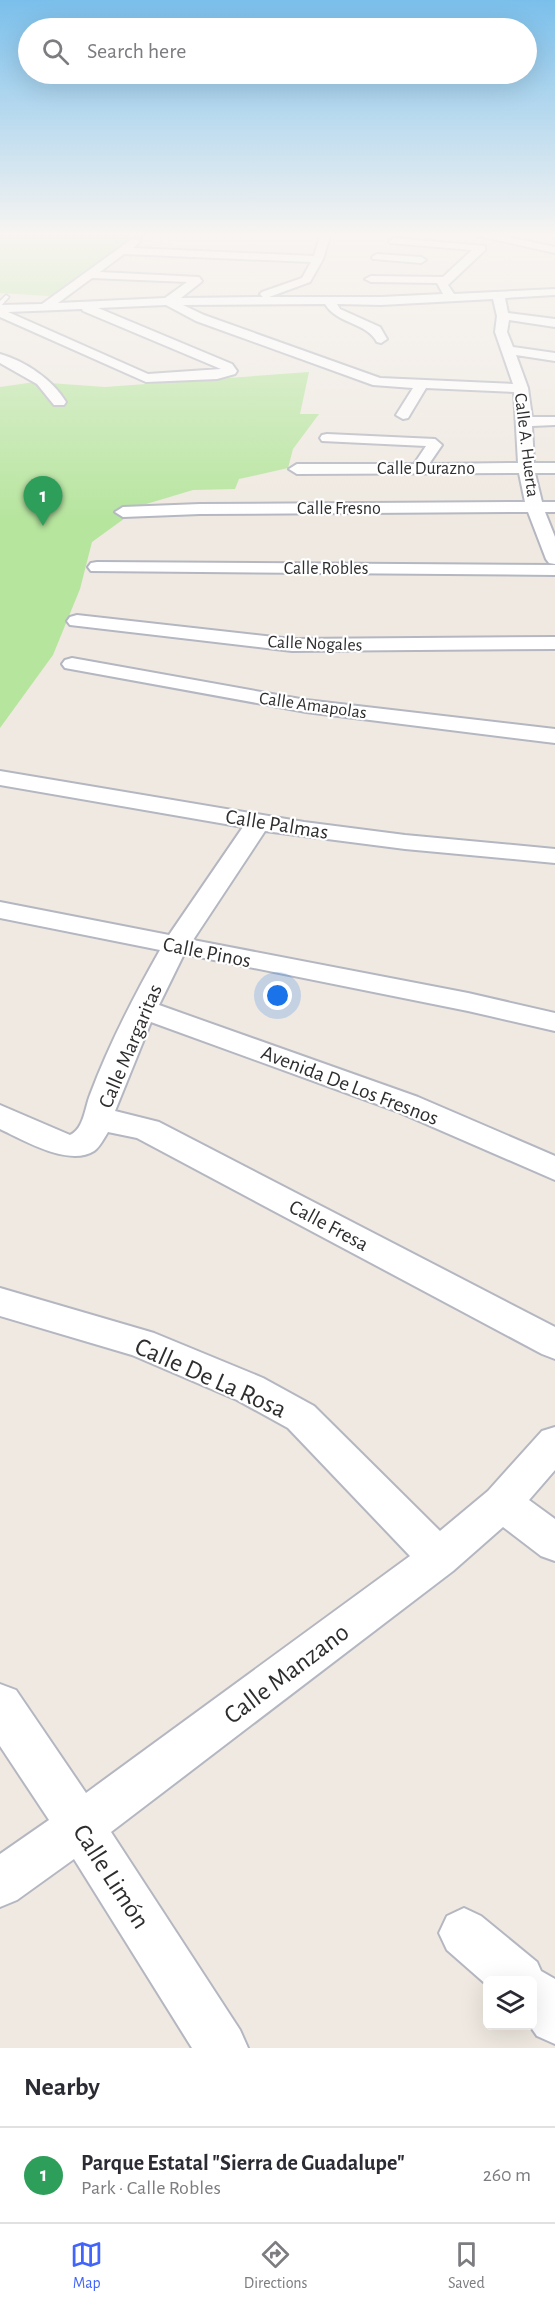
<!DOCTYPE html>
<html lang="en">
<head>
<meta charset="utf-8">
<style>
  :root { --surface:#fff; --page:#f2f2f3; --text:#2b2b33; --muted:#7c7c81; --line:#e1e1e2; --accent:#4264fb }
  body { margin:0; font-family:"Alegreya Sans",sans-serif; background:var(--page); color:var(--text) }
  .controls { position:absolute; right:18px; bottom:18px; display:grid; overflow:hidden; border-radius:9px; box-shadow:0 6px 24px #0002 }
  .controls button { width:54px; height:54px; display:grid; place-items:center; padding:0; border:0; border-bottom:2px solid var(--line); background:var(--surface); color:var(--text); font:30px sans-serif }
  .you { position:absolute; left:278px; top:996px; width:21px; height:21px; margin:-15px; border:4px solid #fff; border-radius:50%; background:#1a73e8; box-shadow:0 0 0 9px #1a73e833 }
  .badge { display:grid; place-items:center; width:39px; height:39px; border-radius:50%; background:var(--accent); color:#fff; font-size:20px; font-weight:700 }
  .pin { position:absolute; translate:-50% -50px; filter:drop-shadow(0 2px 3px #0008) }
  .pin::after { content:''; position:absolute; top:32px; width:21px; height:18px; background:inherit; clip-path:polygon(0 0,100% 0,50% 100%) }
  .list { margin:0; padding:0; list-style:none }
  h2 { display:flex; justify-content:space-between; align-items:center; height:78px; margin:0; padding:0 24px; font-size:26px }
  h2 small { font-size:20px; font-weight:400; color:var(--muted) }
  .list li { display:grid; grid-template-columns:39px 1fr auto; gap:18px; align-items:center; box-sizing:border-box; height:96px; padding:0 24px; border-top:2px solid var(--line) }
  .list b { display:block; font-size:22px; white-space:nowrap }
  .list p { margin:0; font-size:20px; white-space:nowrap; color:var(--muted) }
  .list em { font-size:20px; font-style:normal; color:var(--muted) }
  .icon { flex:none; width:33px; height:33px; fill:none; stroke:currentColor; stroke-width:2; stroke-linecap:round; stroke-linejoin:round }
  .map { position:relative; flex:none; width:555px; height:2048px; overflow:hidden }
  .search { position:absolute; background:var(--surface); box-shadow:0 6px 24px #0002; left:18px; right:18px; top:18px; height:66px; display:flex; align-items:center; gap:15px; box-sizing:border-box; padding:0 21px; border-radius:33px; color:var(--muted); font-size:22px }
  .sheet { height:174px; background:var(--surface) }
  nav { display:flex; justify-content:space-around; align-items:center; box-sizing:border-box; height:84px; border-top:2px solid var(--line); background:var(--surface); font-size:16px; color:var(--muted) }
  nav a { display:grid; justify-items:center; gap:3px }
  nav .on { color:var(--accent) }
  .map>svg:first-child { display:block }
  .green { fill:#b6e59e }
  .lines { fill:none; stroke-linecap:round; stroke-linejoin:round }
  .lane-casing { stroke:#b4b7c1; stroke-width:3 }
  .street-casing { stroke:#b4b7c1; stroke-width:4 }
  .lane { fill:#fff; fill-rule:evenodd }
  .street { fill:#fff; fill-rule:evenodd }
  .labels { text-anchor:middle; stroke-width:4.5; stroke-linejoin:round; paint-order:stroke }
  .far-street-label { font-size:18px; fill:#2e2e2e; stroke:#fff }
  .street-label { font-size:21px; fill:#2e2e2e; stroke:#fff }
  .near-street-label { font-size:26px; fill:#2e2e2e; stroke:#fff }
</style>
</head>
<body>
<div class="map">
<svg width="555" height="2048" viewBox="0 0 555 2048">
  <rect width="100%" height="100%" fill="#efe9e1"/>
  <g class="green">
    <path d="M0 233H151L124 250 64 297 0 293Z"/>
    <path d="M309 372 300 414H319L293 449 288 468 239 479 235 489 193 490 143 505 92 542 80 589 53 655 0 728V387L35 382 105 387Z"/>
  </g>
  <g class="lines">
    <defs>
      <path id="lane" d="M6 295 9 297 0 307V301Z"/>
      <g id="street">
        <path d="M321 233H331L323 259 310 282 269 297H381L443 294 437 283 371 282 365 279 371 276 443 277 472 250 390 243 389 241 394 238 485 246V250L448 285 454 294 555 289V295L505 298 508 313 555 319V327L509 320 507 332 513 347 555 353V361L516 355 528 388 532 417H555V425L532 426 534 463H555V473H535L542 502H555V512H545L555 537V564L549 563 546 559 528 512 200 514 123 517 115 512 123 507 200 504 525 502 519 473 297 474 289 469 297 464H414L426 446 322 441 320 438 322 435 327 434 435 439 442 445 429 464 518 463 514 392 426 388 408 418 403 419 396 415 413 388 373 385 196 321 166 305 98 308 232 364 237 371 235 374 217 379 146 382 0 317V305L42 304 132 239 141 241 133 248 314 256ZM124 254 311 262 302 278 262 292 260 294 263 297 181 298 200 283 202 281 199 277 100 272ZM92 278 187 282 165 298 58 303ZM493 299 497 316 495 332 513 384 380 378 204 315 183 305 325 304C337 324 366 322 377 342L381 343 387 339 380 327 340 309 337 304 381 305ZM82 309 83 311 221 369 148 374 8 312Z"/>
        <path d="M466 233H489L555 247V253Z"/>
        <path d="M377 254 421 257 426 260 421 263 373 259 372 257Z"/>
        <path d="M0 354C25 361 53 380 66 402L64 405H54L37 384 0 363Z"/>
        <path d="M97 562 555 565V575L91 571 88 567 91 563Z"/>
        <path d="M77 615 292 639 555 637V649L292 651 70 625 67 621 70 617Z"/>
        <path d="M72 658 306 700 555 729V743L306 712 65 668 62 664 65 660Z"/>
        <path d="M0 771 304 822 405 835 555 849V863L405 849 265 831 193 940 468 993 555 1013V1031L468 1011 184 954 159 1005 418 1097 555 1156V1180L396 1111 151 1022 115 1111 159 1122 555 1327V1359L542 1354 137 1138 108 1132C104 1138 100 1147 94 1151 69 1167 23 1140 0 1129V1105L70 1135C84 1129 85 1107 90 1095 109 1044 134 996 160 950L0 918V902L169 935 243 827 0 785Z"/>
        <path d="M0 1288 154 1333 263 1378 314 1406 440 1531 488 1491 542 1431 555 1427V1470L529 1500 555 1519V1561L541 1556 503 1527 453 1571 111 1832 240 2030 248 2048H192L74 1859 17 1900 0 1907V1854L49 1820 0 1746V1684L16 1690 86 1793 410 1556 288 1428 237 1400 132 1355 0 1316Z"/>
        <path d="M464 1908 481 1916 537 1962 541 1971 555 1979V2044L537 2036 530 2026H532V1980H488V1986L447 1950 439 1933 447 1916Z"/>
      </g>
    </defs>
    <use href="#lane" class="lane-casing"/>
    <use href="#street" class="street-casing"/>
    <use href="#lane" class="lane"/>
    <use href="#street" class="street"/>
  </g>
  <linearGradient id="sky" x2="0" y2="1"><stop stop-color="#7abfeb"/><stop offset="0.45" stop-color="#f8f5f2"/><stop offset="1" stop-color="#f8f5f2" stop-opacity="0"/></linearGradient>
  <rect width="555" height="520" fill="url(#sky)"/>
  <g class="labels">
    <g class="far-street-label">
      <text transform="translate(527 445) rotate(83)" y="6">Calle A. Huerta</text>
      <text x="426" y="474">Calle Durazno</text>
      <text x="339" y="514">Calle Fresno</text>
      <text x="326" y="574">Calle Robles</text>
      <text transform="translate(315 643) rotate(2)" y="6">Calle Nogales</text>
      <text transform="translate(313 705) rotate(8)" y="6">Calle Amapolas</text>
    </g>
    <g class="street-label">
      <text transform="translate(277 824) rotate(9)" y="7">Calle Palmas</text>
      <text transform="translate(207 952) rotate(11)" y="7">Calle Pinos</text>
      <text transform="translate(130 1046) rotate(-67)" y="7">Calle Margaritas</text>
      <text transform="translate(350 1085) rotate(21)" y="7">Avenida De Los Fresnos</text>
      <text transform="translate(329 1225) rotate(28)" y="7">Calle Fresa</text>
    </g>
    <g class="near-street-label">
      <text transform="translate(211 1377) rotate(24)" y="9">Calle De La Rosa</text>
      <text transform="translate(286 1673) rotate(-37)" y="9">Calle Manzano</text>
      <text transform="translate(112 1876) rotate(57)" y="9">Calle Limón</text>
    </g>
  </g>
</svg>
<div class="controls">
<button><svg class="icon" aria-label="layers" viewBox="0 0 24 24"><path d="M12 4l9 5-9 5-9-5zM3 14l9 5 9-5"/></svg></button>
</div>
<div class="you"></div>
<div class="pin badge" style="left:43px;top:526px;background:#2e9e5b">1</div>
<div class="search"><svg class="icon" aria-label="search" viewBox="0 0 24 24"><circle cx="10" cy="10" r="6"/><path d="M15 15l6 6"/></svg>Search here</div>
</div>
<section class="sheet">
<h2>Nearby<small></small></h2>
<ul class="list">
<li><span class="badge" style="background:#2e9e5b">1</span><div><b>Parque Estatal &quot;Sierra de Guadalupe&quot;</b><p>Park · Calle Robles</p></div><em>260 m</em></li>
</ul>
</section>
<nav>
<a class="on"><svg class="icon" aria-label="map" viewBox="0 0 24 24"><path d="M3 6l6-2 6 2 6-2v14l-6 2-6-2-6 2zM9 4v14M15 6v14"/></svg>Map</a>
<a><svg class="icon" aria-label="directions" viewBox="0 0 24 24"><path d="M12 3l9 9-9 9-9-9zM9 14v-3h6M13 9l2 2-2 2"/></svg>Directions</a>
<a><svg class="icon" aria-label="saved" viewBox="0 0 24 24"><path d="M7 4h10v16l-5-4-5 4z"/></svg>Saved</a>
</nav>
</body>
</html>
